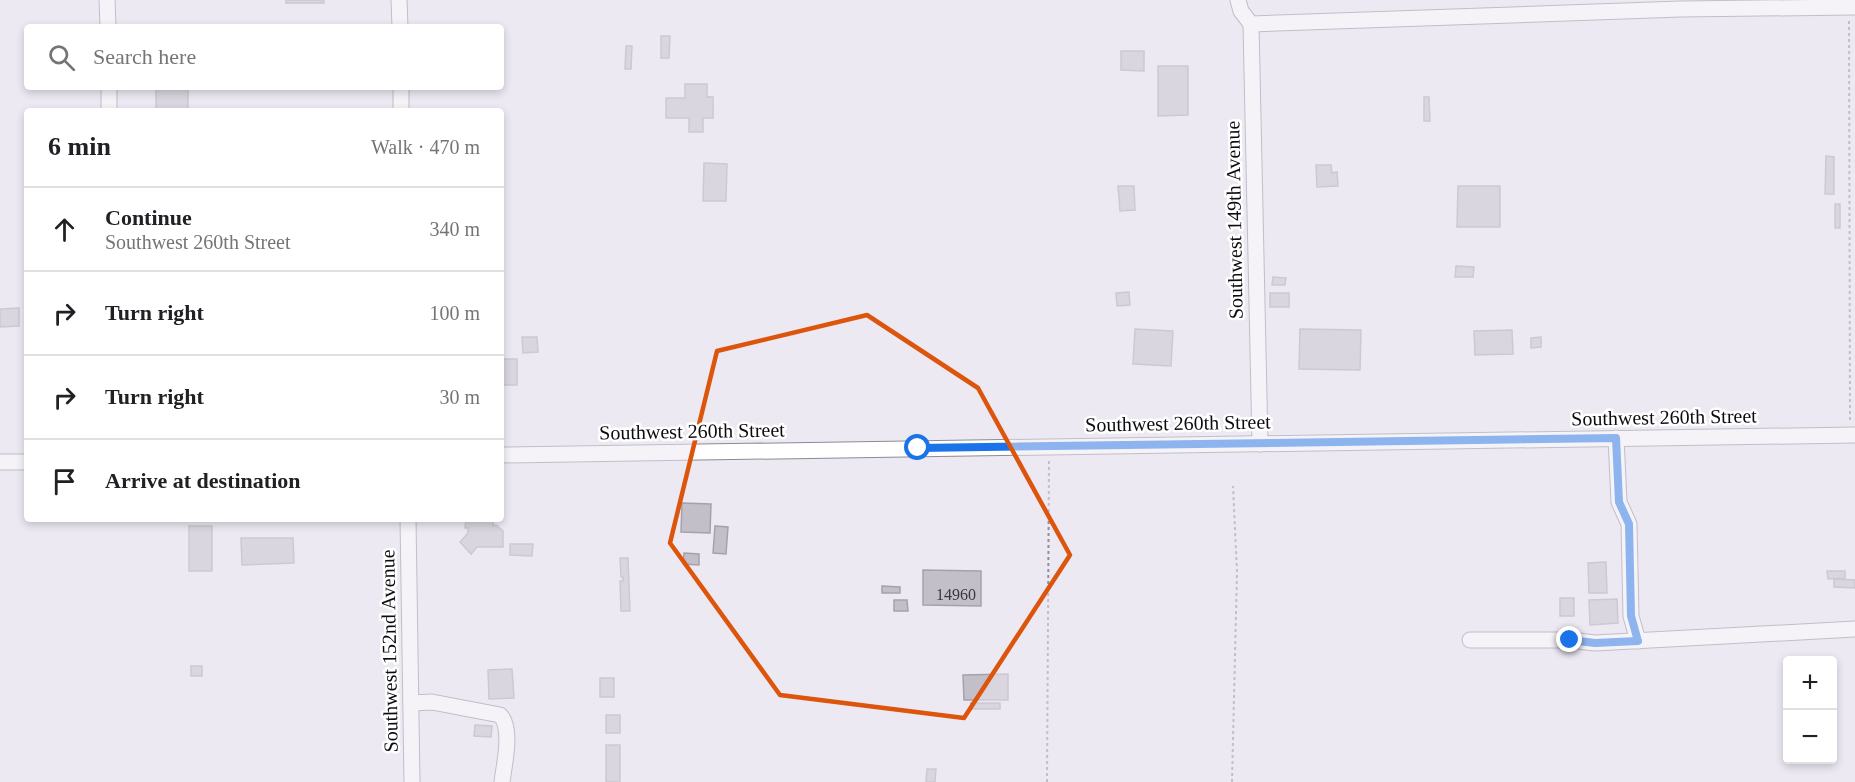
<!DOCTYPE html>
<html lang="en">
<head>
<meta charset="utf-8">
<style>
  :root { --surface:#fff; --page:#f2f2f2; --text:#202124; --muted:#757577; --line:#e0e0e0 }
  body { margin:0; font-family:Georgia,serif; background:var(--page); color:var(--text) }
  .controls { position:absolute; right:18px; bottom:18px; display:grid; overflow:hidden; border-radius:6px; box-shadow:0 3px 9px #0003 }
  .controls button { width:54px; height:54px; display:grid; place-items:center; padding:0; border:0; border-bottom:2px solid var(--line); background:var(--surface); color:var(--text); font:30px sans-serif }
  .stop { position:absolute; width:18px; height:18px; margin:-14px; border:4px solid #1a73e8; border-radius:50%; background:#fff }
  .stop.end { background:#1a73e8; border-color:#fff; box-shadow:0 2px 6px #0008 }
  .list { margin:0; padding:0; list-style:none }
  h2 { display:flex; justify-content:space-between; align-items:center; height:78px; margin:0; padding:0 24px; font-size:26px }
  h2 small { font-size:20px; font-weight:400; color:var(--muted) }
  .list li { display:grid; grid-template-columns:39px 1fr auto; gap:18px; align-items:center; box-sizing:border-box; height:84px; padding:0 24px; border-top:2px solid var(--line) }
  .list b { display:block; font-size:22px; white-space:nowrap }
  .list p { margin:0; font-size:20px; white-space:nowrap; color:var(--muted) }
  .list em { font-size:20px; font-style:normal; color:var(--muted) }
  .icon { flex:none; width:33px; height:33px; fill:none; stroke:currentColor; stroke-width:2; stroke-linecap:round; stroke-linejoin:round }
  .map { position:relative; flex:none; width:1855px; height:782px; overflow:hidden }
  .search { position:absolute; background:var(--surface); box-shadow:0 3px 9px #0003; left:24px; top:24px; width:480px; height:66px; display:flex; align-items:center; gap:15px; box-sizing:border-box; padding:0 21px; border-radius:6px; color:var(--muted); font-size:22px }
  .panel { position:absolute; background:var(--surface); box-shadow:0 3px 9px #0003; left:24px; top:108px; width:480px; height:414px; border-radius:6px }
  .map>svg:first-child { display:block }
  .building { fill:#c2bfc9; stroke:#a6a2ac; stroke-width:1.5 }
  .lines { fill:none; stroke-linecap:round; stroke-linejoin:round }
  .minor-casing { stroke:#8d8a93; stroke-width:17 }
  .path { stroke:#908d95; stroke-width:2; stroke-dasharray:3 3; stroke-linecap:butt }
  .minor { stroke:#fff; stroke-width:15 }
  .route { stroke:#1a73e8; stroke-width:8 }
  .marked { fill:none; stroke:#dd550c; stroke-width:4.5; stroke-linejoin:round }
  .labels { text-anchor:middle; stroke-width:5; stroke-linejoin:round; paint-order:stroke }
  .number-label { font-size:16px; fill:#3a383e }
  .street-label { font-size:20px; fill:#0d0b0f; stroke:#fff }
</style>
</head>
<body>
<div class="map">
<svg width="1855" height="782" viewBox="0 0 1855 782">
  <rect width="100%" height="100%" fill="#ece9f3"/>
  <g class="building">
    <rect x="286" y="0" width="38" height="3"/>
    <path d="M661 36H670L669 58H661Z"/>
    <path d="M626 46H632L631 69H625Z"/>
    <path d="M1121 51H1144V71L1121 70Z"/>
    <path d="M1158 66H1188V115L1158 116Z"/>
    <path d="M685 84H707V97H713V118H703V132H689V118H666V98H685Z"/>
    <rect x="156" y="87" width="32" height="24"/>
    <path d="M1424 97H1429L1430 121H1424Z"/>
    <path d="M1826 156 1834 157V194H1825Z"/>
    <path d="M704 163 727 164 726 201H703Z"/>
    <path d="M1316 165H1331L1332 173 1337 172 1338 186 1317 187Z"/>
    <path d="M1118 186H1134L1135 210 1120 211Z"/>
    <path d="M1458 186H1500V227H1457Z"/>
    <rect x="1835" y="204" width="5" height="24"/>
    <path d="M1456 266 1474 267 1473 277H1455Z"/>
    <path d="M1273 277 1286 278 1285 285H1272Z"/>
    <path d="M1129 292 1130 305 1117 306 1116 293Z"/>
    <rect x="1270" y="293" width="19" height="14"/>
    <path d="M19 308V326L0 327V309Z"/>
    <path d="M1135 329 1173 331 1171 366 1133 364Z"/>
    <path d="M1300 329 1361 330 1360 370 1299 369Z"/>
    <path d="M1512 330 1513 354 1475 355 1474 331Z"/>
    <path d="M522 337H537L538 352 523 353Z"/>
    <path d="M1541 337V347L1531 348V338Z"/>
    <rect x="501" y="359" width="16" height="26"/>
    <path d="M682 503 711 504 710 533 681 532Z"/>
    <path d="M466 519H496L493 520V526L496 525 503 531V547H477L471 554 460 542 468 533V528H465Z"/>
    <rect x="189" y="526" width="23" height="45"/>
    <path d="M715 526 728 527 726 554 713 553Z"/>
    <path d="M241 538H293L294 563 242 565Z"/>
    <path d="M510 544H533L532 556 510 555Z"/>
    <path d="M684 553 699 554V565L683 564Z"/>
    <path d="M620 558H628L630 611H621L620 581H623V577H621Z"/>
    <path d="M1606 562 1607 593H1589L1588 563Z"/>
    <path d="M923 570 981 571V606L923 605Z"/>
    <path d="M1827 571H1845V578L1828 579Z"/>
    <path d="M1834 579 1855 580V588L1834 587Z"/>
    <path d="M882 586 900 587V593H882Z"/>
    <rect x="1560" y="598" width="14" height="18"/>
    <path d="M1617 599 1618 623 1590 625 1589 600Z"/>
    <path d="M894 600H907L908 611H894Z"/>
    <rect x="191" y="666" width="11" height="10"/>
    <path d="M512 669 514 698 489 699 488 670Z"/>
    <path d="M1008 674V700H964L963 675Z"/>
    <rect x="600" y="678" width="14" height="19"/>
    <rect x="971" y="703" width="29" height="6"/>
    <rect x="606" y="715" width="14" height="18"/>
    <path d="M475 725 492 726 491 737 474 736Z"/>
    <rect x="606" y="745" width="14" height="37"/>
    <path d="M927 769H936L935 782H926Z"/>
  </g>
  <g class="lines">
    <defs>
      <g id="minor">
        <path d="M107 0 108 27"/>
        <path d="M399 0 400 27"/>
        <path d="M1238 0 1241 11 1251 24 1260 444"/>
        <path d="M1251 24 1680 9 1855 7"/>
        <path d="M109 87V111"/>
        <path d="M401 87V111"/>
        <path d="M1616 438 1619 502 1629 524 1631 616 1638 641"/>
        <path d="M501 455 1855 435"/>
        <path d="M0 462H27"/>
        <path d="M408 519 412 782"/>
        <path d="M1470 640H1570L1595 643 1855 629"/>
        <path d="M411 703 432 702 500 715C513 728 504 765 502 782"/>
      </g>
    </defs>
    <use href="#minor" class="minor-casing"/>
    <g class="path">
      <path d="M1849 21 1850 420"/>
      <path d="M1047 782 1049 461"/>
      <path d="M1232 782 1237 572 1233 486"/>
    </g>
    <use href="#minor" class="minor"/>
  </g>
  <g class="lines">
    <path class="route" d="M918 448 1616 438 1619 502 1629 524 1631 616 1638 641 1595 643 1570 640"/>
  </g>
  <path d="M0 0H1855V782H0ZM867 315 978 388 1070 555 964 718 780 695 670 543 717 351Z" fill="#ece9f3" fill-opacity=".55" fill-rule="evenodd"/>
  <path class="marked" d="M867 315 978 388 1070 555 964 718 780 695 670 543 717 351Z"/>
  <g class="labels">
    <g class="number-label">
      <text x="956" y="600">14960</text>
    </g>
    <g class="street-label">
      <text transform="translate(1234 220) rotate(-91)" y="7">Southwest 149th Avenue</text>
      <text transform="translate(1664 417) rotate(-1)" y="7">Southwest 260th Street</text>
      <text transform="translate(1178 423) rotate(-1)" y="7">Southwest 260th Street</text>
      <text transform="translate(692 431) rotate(-1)" y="7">Southwest 260th Street</text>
      <text transform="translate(389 651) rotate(-91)" y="7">Southwest 152nd Avenue</text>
    </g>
  </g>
</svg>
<div class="controls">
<button>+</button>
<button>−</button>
</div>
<div class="stop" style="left:918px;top:448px"></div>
<div class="stop end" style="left:1570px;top:640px"></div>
<div class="search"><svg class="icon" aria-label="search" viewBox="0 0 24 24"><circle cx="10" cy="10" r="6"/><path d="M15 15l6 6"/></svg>Search here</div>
<section class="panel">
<h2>6 min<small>Walk · 470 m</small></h2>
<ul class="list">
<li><svg class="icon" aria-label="ahead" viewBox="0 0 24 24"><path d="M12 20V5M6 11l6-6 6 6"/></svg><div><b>Continue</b><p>Southwest 260th Street</p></div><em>340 m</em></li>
<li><svg class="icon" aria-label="right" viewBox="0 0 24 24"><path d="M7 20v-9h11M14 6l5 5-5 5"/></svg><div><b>Turn right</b></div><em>100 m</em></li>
<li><svg class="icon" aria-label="right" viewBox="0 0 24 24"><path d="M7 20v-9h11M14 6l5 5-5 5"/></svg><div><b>Turn right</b></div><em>30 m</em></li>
<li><svg class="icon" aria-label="arrive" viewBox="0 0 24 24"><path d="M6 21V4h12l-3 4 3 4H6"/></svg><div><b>Arrive at destination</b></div></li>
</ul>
</section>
</div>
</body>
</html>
